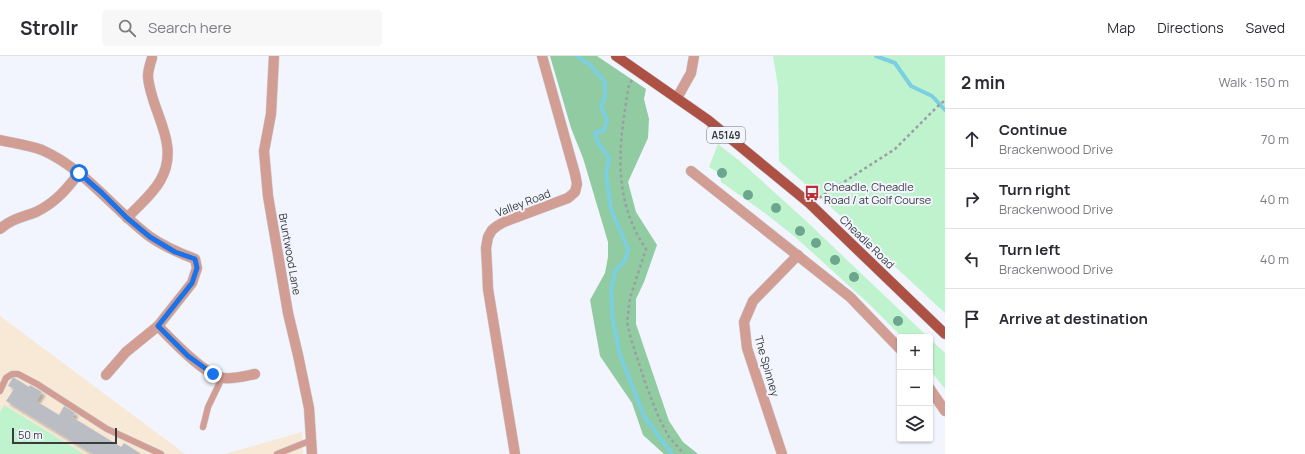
<!DOCTYPE html>
<html lang="en">
<head>
<meta charset="utf-8">
<style>
  :root { --surface:#fff; --page:#f7f7f7; --text:#2b2b33; --muted:#7c7c81; --line:#e1e1e2 }
  body { margin:0; font-family:Manrope,sans-serif; background:var(--page); color:var(--text) }
  .controls { position:absolute; right:12px; bottom:12px; display:grid; overflow:hidden; border-radius:4px; box-shadow:0 1px 3px #0004 }
  .controls button { width:36px; height:36px; display:grid; place-items:center; padding:0; border:0; border-bottom:1px solid var(--line); background:var(--surface); color:var(--text); font:20px sans-serif }
  .scale { position:absolute; left:12px; bottom:10px; width:105px; box-sizing:border-box; padding-left:4px; border:2px solid #393b3d; border-top:0; font-size:11px; line-height:14px; white-space:nowrap; color:#393b3d; -webkit-text-stroke:3px #f2f5fd; paint-order:stroke }
  .stop { position:absolute; width:12px; height:12px; margin:-9px; border:3px solid #1a73e8; border-radius:50%; background:#fff }
  .stop.end { background:#1a73e8; border-color:#fff; box-shadow:0 1px 4px #0008 }
  .list { margin:0; padding:0; list-style:none }
  h2 { display:flex; justify-content:space-between; align-items:center; height:52px; margin:0; padding:0 16px; font-size:17px }
  h2 small { font-size:13px; font-weight:400; color:var(--muted) }
  .list li { display:grid; grid-template-columns:26px 1fr auto; gap:12px; align-items:center; box-sizing:border-box; height:60px; padding:0 16px; border-top:1px solid var(--line) }
  .list b { display:block; font-size:15px; white-space:nowrap }
  .list p { margin:0; font-size:13px; white-space:nowrap; color:var(--muted) }
  .list em { font-size:13px; font-style:normal; color:var(--muted) }
  .icon { flex:none; width:22px; height:22px; fill:none; stroke:currentColor; stroke-width:2; stroke-linecap:round; stroke-linejoin:round }
  .map { position:relative; flex:none; width:945px; height:398px; overflow:hidden }
  header { display:flex; align-items:center; gap:24px; box-sizing:border-box; height:56px; padding:0 20px; background:var(--surface); border-bottom:1px solid var(--line) }
  header strong { font-size:19px }
  nav { display:flex; gap:22px; margin-inline-start:auto; font-size:14px }
  .search { width:280px; height:36px; background:var(--page); display:flex; align-items:center; gap:10px; box-sizing:border-box; padding:0 14px; border-radius:4px; color:var(--muted); font-size:15px }
  main { display:flex }
  aside { flex:1; background:var(--surface) }
  .map>svg:first-child { display:block }
  .education { fill:#f7e9d5 }
  .green { fill:#bef3cd }
  .forest { fill:#91cba2 }
  .lines { fill:none; stroke-linecap:round; stroke-linejoin:round }
  .stream { stroke:#7ccfe1; stroke-width:4 }
  .building { fill:#babdc4; filter:url(#shadow) }
  .service-casing { stroke:#cdd0d7; stroke-width:7 }
  .minor-casing { stroke:#cdd0d7; stroke-width:11 }
  .primary-casing { stroke:#cdd0d7; stroke-width:11 }
  .path { stroke:#9b9ea3; stroke-width:2.5; stroke-dasharray:3 3; stroke-linecap:butt }
  .service { stroke:#d29e94; stroke-width:6 }
  .minor { stroke:#d29e94; stroke-width:10 }
  .primary { stroke:#ac5143; stroke-width:10 }
  .tree { fill:#6da68e }
  .route { stroke:#1a73e8; stroke-width:5 }
  .labels { text-anchor:middle; stroke-width:4; stroke-linejoin:round; paint-order:stroke }
  .shield { fill:#f2f5fd; stroke:#707377; stroke-width:1 }
  .shield-label { font-size:10px; font-weight:bold; fill:#393b3d }
  .poi-label { font-size:11px; fill:#393b3d; stroke:#f2f5fd; text-anchor:start }
  .street-label { font-size:11px; fill:#393b3d; stroke:#f2f5fd }
</style>
</head>
<body>
<header>
<strong>Strollr</strong>
<div class="search"><svg class="icon" aria-label="search" viewBox="0 0 24 24"><circle cx="10" cy="10" r="6"/><path d="M15 15l6 6"/></svg>Search here</div>
<nav><a>Map</a><a>Directions</a><a>Saved</a></nav>
</header>
<main>
<div class="map">
<svg width="945" height="398" viewBox="0 0 945 398">
  <defs>
    <filter id="shadow"><feDropShadow dx="3.5" dy="3.5" stdDeviation="1" flood-color="#0004"/></filter>
  </defs>
  <rect width="100%" height="100%" fill="#f2f5fd"/>
  <g class="education">
    <path d="M0 260 185 398H0Z"/>
    <path d="M302 376 303 398H225Z"/>
  </g>
  <g class="green">
    <path d="M773 0H945V257L820 141 779 105 778 30Z"/>
    <path d="M718 88 741 106 805 164 928 281H902L868 247 794 180 766 158 721 126 720 118 709 111Z"/>
    <path d="M930 283 945 297V333L930 314Z"/>
    <path d="M4 349 84 398H0V356Z"/>
  </g>
  <path class="forest" d="M550 0H597L646 33 644 43 649 63 648 82 628 126 636 156 657 189 644 226 636 243V268L669 365 683 386 698 398H664L643 379 632 347 600 300 590 244 605 217 608 201V186L583 102 571 72Z"/>
  <g class="lines">
    <g class="stream">
      <path d="M577 0 590 9 605 26V41L601 50 607 64 604 74 595 77 599 89 609 101 606 119 611 153 628 193 625 204 615 215 611 235 613 265 620 299 644 360 672 398"/>
      <path d="M876 0 895 7 911 30 932 40 945 54"/>
    </g>
  </g>
  <path class="building" d="M13 321 29 331 30 329 42 336 36 345 59 359 64 350 75 357 72 361 121 391 124 387 141 398H93L6 345 14 333 8 330Z"/>
  <g class="lines">
    <defs>
      <g id="service">
        <path d="M0 335 6 322 12 318H18L37 328 107 373 161 398"/>
        <path d="M203 371 208 351 222 322"/>
        <path d="M277 398 312 384"/>
      </g>
      <g id="minor">
        <path d="M274 0 271 58 264 95 268 140 288 257 298 299 309 352 312 398"/>
        <path d="M677 42 691 17 694 0"/>
        <path d="M0 84C13 87 29 89 42 94 85 113 112 152 149 180 163 190 179 197 195 203L197 212 192 227 158 270 126 296 106 319"/>
        <path d="M691 115 850 241 900 293"/>
        <path d="M127 162C138 150 152 139 160 125 182 88 150 55 148 20 148 14 150 8 152 2"/>
        <path d="M0 173C11 163 23 161 36 156 55 147 67 133 79 117"/>
        <path d="M158 270C171 283 205 320 224 322 234 323 245 320 255 318"/>
        <path d="M930 333 945 355"/>
        <path d="M515 398 488 233 487 210 486 192 488 181 492 174 497 170 504 166 568 142 575 136 577 128 575 118 542 0"/>
        <path d="M782 398 747 292 744 266 753 245 798 199"/>
      </g>
      <path id="primary" d="M616 0 708 64 809 147 945 278"/>
    </defs>
    <use href="#service" class="service-casing"/>
    <use href="#minor" class="minor-casing"/>
    <use href="#primary" class="primary-casing"/>
    <g class="path">
      <path d="M632 24 629 29C619 87 611 141 646 193L630 242 627 266 631 283 646 329 659 362 669 381 684 398"/>
      <path d="M819 142 895 93 941 47 945 45"/>
    </g>
    <use href="#service" class="service"/>
    <use href="#minor" class="minor"/>
    <use href="#primary" class="primary"/>
  </g>
  <g class="tree">
    <circle cx="722" cy="117" r="5"/>
    <circle cx="748" cy="139" r="5"/>
    <circle cx="776" cy="152" r="5"/>
    <circle cx="800" cy="175" r="5"/>
    <circle cx="816" cy="187" r="5"/>
    <circle cx="835" cy="204" r="5"/>
    <circle cx="854" cy="221" r="5"/>
    <circle cx="898" cy="265" r="5"/>
  </g>
  <g class="lines">
    <path class="route" d="M79 117 102 137 127 162 150 181 175 196 195 203 197 212 192 227 158 270 188 300 213 318"/>
  </g>
  <defs>
    <symbol id="bus-bare" viewBox="-9 -9 18 18"><path d="M-5-6H5V4H4V6H2V4H-2V6H-4V4H-5ZM-3.5-4V0h7V-4ZM-3.5 1.2v1.5H-2V1.2ZM2 1.2v1.5H3.5V1.2Z" fill="#bc2c30" stroke="#f2f5fd" stroke-width="2.5" paint-order="stroke"/></symbol>
  </defs>
  <g fill-rule="evenodd">
    <use href="#bus-bare" x="801" y="126" width="22" height="22"/>
  </g>
  <g class="labels">
    <rect class="shield" x="707" y="71" width="38" height="16" rx="3"/>
    <g class="shield-label">
      <text x="726" y="83">A5149</text>
    </g>
    <g class="poi-label">
      <text x="824" y="135">Cheadle, Cheadle<tspan x="824" dy="13">Road / at Golf Course</tspan></text>
    </g>
    <g class="street-label">
      <text transform="translate(523 147) rotate(-21)" y="4">Valley Road</text>
      <text transform="translate(867 186) rotate(44)" y="4">Cheadle Road</text>
      <text transform="translate(290 198) rotate(80)" y="4">Bruntwood Lane</text>
      <text transform="translate(767 310) rotate(74)" y="4">The Spinney</text>
    </g>
  </g>
</svg>
<div class="controls">
<button>+</button>
<button>−</button>
<button><svg class="icon" aria-label="layers" viewBox="0 0 24 24"><path d="M12 4l9 5-9 5-9-5zM3 14l9 5 9-5"/></svg></button>
</div>
<div class="scale">50 m</div>
<div class="stop" style="left:79px;top:117px"></div>
<div class="stop end" style="left:213px;top:318px"></div>
</div>
<aside>
<h2>2 min<small>Walk · 150 m</small></h2>
<ul class="list">
<li><svg class="icon" aria-label="ahead" viewBox="0 0 24 24"><path d="M12 20V5M6 11l6-6 6 6"/></svg><div><b>Continue</b><p>Brackenwood Drive</p></div><em>70 m</em></li>
<li><svg class="icon" aria-label="right" viewBox="0 0 24 24"><path d="M7 20v-9h11M14 6l5 5-5 5"/></svg><div><b>Turn right</b><p>Brackenwood Drive</p></div><em>40 m</em></li>
<li><svg class="icon" aria-label="left" viewBox="0 0 24 24"><path d="M17 20v-9H6M10 6l-5 5 5 5"/></svg><div><b>Turn left</b><p>Brackenwood Drive</p></div><em>40 m</em></li>
<li><svg class="icon" aria-label="arrive" viewBox="0 0 24 24"><path d="M6 21V4h12l-3 4 3 4H6"/></svg><div><b>Arrive at destination</b></div></li>
</ul>
</aside>
</main>
</body>
</html>
